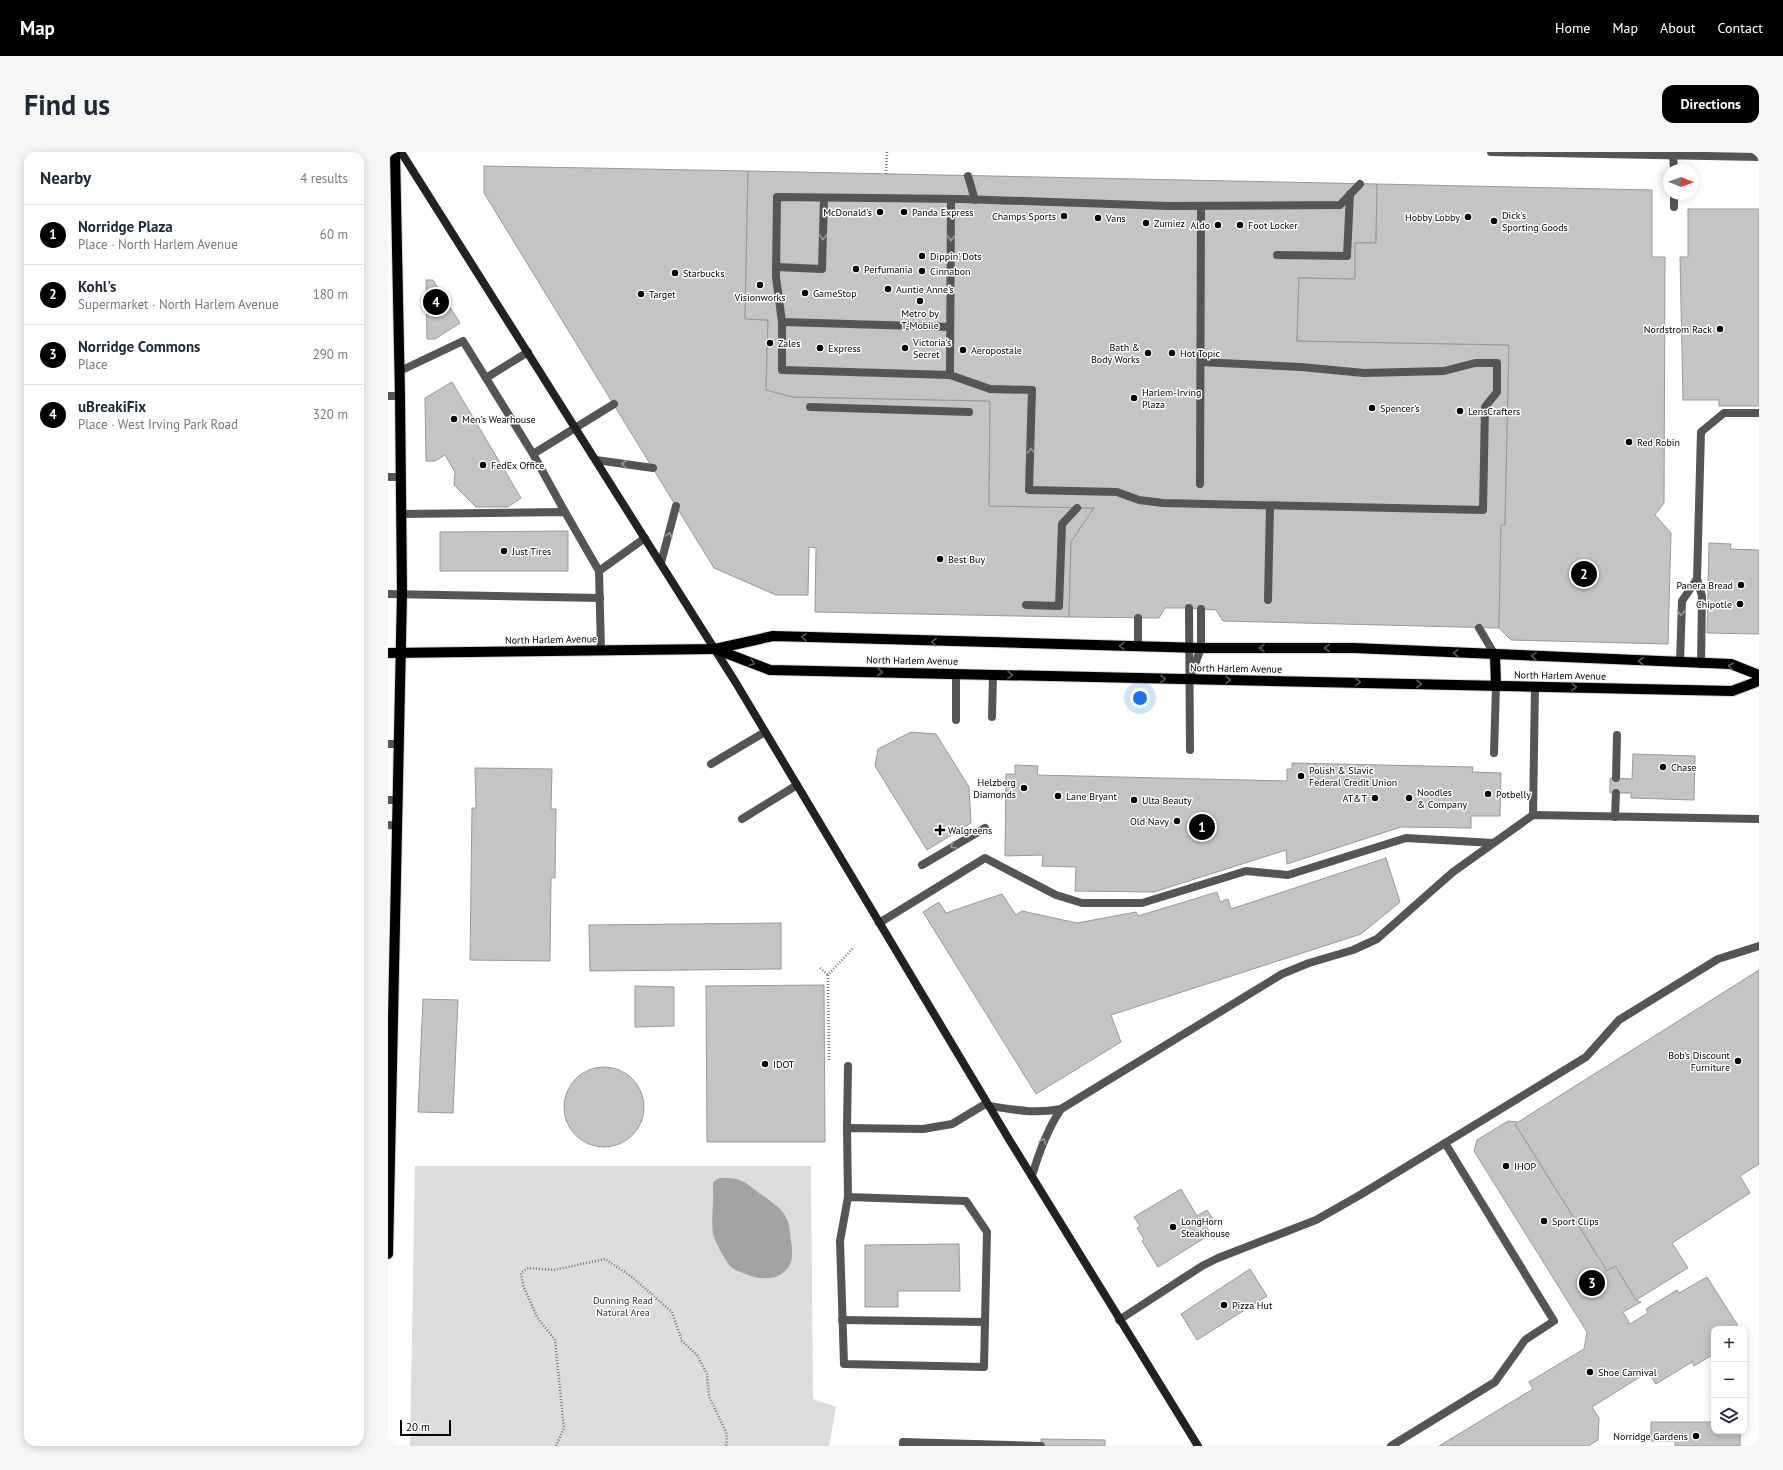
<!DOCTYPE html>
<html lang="en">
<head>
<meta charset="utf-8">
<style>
  :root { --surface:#fff; --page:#f6f6f7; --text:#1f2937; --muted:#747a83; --line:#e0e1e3; --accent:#000 }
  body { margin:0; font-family:"PT Sans",sans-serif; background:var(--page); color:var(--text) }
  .controls { position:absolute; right:12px; bottom:12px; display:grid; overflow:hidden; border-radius:8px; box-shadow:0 2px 10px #0003 }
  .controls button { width:36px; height:36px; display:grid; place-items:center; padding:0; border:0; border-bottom:1px solid var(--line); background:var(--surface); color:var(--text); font:20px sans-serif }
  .compass { position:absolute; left:1275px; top:12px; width:36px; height:36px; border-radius:50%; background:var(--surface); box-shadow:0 2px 10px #0003; rotate:91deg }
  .scale { position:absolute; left:12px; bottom:10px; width:51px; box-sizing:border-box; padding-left:4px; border:2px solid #000; border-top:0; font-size:11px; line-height:14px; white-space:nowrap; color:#000; -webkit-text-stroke:3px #fff; paint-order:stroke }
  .you { position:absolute; left:752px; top:546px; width:14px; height:14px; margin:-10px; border:3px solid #fff; border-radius:50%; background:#1a73e8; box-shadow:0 0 0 6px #1a73e833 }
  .badge { display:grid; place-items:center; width:26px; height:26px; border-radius:50%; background:var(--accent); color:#fff; font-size:13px; font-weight:700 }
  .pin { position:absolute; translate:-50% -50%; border:2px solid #fff; box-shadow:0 1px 4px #0006 }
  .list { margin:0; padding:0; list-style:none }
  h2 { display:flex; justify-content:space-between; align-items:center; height:52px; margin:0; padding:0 16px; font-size:17px }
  h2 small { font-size:13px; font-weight:400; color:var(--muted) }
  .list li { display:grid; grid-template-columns:26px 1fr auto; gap:12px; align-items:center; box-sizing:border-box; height:60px; padding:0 16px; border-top:1px solid var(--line) }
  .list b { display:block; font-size:15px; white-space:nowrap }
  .list p { margin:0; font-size:13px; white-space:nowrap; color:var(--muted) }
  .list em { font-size:13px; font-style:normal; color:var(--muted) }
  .icon { flex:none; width:22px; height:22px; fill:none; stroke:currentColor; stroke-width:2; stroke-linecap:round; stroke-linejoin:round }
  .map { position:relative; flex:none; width:1371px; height:1294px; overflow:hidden; border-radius:12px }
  header { display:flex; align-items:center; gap:24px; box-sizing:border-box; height:56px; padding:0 20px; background:var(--accent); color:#fff }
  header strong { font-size:19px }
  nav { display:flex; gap:22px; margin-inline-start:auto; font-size:14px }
  .intro { display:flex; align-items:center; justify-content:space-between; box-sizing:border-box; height:96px; padding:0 24px }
  h1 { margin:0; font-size:28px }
  .button { padding:10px 18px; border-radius:12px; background:var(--accent); color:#fff; font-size:14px; font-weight:700 }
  main { display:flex; gap:24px; padding:0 24px }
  aside { flex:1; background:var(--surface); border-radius:12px; box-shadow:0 2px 10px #0003 }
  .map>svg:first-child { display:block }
  .green { fill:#dcdcdc }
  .water { fill:#a3a3a3 }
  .building { fill:#c4c4c4; stroke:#999 }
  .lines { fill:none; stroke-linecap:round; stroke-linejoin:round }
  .primary-casing { stroke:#dbdbdb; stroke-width:12 }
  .path { stroke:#777; stroke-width:2.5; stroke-dasharray:1 2; stroke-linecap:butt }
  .lane { stroke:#555; stroke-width:8 }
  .street { stroke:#555; stroke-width:8 }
  .secondary { stroke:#222; stroke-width:8 }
  .primary { stroke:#000; stroke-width:10 }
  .oneway { stroke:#999 }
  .oneway2 { stroke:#595959 }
  .poi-dot { fill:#000; stroke:#fff; stroke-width:1.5 }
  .labels { text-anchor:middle; stroke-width:3; stroke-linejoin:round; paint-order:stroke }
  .poi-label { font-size:10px; fill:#000; stroke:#fff; text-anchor:start }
  .street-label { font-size:10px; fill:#000; stroke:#fff }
  .park-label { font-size:10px; fill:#333; stroke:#fff }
</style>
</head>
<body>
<header>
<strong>Map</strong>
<nav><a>Home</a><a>Map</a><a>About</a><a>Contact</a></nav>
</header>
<div class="intro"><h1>Find us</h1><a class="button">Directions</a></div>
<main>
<aside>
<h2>Nearby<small>4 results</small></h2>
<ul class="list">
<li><span class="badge">1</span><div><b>Norridge Plaza</b><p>Place · North Harlem Avenue</p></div><em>60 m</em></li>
<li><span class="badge">2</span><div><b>Kohl's</b><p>Supermarket · North Harlem Avenue</p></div><em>180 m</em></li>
<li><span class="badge">3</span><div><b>Norridge Commons</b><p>Place</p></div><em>290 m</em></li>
<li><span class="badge">4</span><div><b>uBreakiFix</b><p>Place · West Irving Park Road</p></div><em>320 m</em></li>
</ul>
</aside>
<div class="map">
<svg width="1371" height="1294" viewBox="0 0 1371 1294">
  <rect width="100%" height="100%" fill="#fff"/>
  <path class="green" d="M27 1014H423L425 1247 448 1255 441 1294H22Z"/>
  <path class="water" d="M331 1026C358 1025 357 1032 377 1045 397 1060 401 1063 403 1089 404 1095 405 1104 403 1110 394 1132 369 1128 353 1120 349 1119 345 1117 342 1114 337 1108 327 1090 325 1082 323 1067 326 1051 325 1036V1030Z"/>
  <g class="building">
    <path d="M96 14 360 19 357 167 380 168 378 238 405 245 602 249 601 354 706 356 683 390 681 465 427 460 428 396 421 395 420 443H388L326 416 96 41Z"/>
    <path d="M360 19 989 32 988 91H967V127L911 126 909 189 1121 193 1117 373H1113L1111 476 835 469 828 458 801 456H777L771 466 681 465 683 390 706 356 601 354 602 249 405 245 378 238 380 168 357 167Z"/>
    <path d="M989 32 1264 38V105H1277L1276 351 1267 363 1283 381 1280 492 1123 488 1111 476 1113 373H1117L1121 193 909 189 911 126 967 127V91H988Z"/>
    <path d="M1300 57H1371V254H1331V248H1295L1292 105H1300Z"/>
    <path d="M38 128H45L72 171 47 187H39Z"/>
    <path d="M64 230 133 346 120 355H88L66 333 67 320 57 303 47 309H38L37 246Z"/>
    <path d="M180 379V419H52V380Z"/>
    <path d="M1321 391 1343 392 1342 397 1371 398V482L1319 481Z"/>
    <path d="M523 580 548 582 581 635 583 671 539 698 487 614 490 597Z"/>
    <path d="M1245 602 1307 604 1306 648 1243 646V641H1222V626L1244 627Z"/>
    <path d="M904 611 1085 615 1084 620 1113 621 1112 664H1083V676L1013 675 899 712 898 698 766 740 687 739 688 715 654 714 655 703 617 704 618 622H627V613L650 614 649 623 899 629V617H904Z"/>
    <path d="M87 616 164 617 163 657H168L167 726H163L162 809 82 808 84 656H88Z"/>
    <path d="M998 706 1012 750 973 782 723 863 733 890 648 942 535 760 551 750 558 761 614 742 628 763 634 759 689 771 748 760 750 764 829 740 832 750 840 747 843 757Z"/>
    <path d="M393 771V817L202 819 201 773Z"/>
    <path d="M1371 818V1012L1352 1024 1362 1041 1284 1091 1300 1116 1248 1148 1227 1114 1219 1119 1127 972Z"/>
    <path d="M436 833 437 990H319L318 834Z"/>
    <path d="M247 834 286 835V874L247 875Z"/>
    <path d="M35 847 70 848 65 961 30 960Z"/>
    <circle cx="216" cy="955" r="40"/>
    <path d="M1120 969 1129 970 1127 972 1219 1119 1227 1114 1248 1148 1253 1150 1235 1160 1242 1172 1260 1161 1258 1157 1289 1138 1291 1141 1319 1125 1352 1177H1326V1202L1306 1214 1304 1210 1268 1232 1260 1220 1204 1255 1211 1266 1210 1288 1200 1294H1051L1145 1237 1141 1230 1196 1197 1199 1180 1086 999 1089 988Z"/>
    <path d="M793 1037 809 1064 819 1058 826 1069 818 1074 823 1082 770 1115 754 1089 756 1087 749 1076 752 1074 746 1065Z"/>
    <path d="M571 1092 572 1139H510V1155H477V1093Z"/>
    <path d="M862 1117 879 1144 809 1188 793 1162Z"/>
    <path d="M1263 1270H1326V1279H1352V1294H1287V1289H1263Z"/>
    <path d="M653 1287 717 1288V1294H653Z"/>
  </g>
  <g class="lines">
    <defs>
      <g id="primary">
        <path d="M327 497 382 518 1344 539 1371 529"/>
        <path d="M0 501 327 497 385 484 813 496H966L1343 512 1371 523"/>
        <path d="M1107 503 1108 534"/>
        <path d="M0 1102 14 441 12 244 7 0"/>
      </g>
    </defs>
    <use href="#primary" class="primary-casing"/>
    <g class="path">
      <path d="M498 22 499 0"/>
      <path d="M432 816 440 823"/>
      <path d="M441 908 440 823 466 795"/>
      <path d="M168 1294 176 1276 167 1188 149 1165 135 1133 133 1121 140 1116 166 1118 217 1107 244 1125 284 1160 294 1189 309 1203 319 1222 321 1244 338 1280 339 1289 338 1294"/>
    </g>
    <g class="lane">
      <path d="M1285 3 1286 18"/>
      <path d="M580 24 587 48"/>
      <path d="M1286 42V55"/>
      <path d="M889 103 959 104 962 42"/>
      <path d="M388 115 434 117 436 46"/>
      <path d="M394 170V218L562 223 602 237 644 238 641 338 729 340 751 348 775 351 1095 358 1097 255 1109 240V211H1087L1056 219 976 221 913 215 813 210"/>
      <path d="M562 175 394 170 388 125 389 45 574 47 780 54 952 53 972 32"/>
      <path d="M12 219 75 189 145 302 177 360"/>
      <path d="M562 223 563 47"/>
      <path d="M98 226 140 200"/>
      <path d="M422 255 581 260"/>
      <path d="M145 302 226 252"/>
      <path d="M208 308 265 316"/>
      <path d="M0 325H13"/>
      <path d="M812 332 813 54"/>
      <path d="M13 362 177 360 211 419"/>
      <path d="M273 411 288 354"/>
      <path d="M0 442 212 446"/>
      <path d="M880 448 882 354"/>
      <path d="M638 453 671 454 674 372 689 356"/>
      <path d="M801 456 802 598"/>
      <path d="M1091 476 1107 503"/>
      <path d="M750 495V466"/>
      <path d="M213 498 211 419 257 386"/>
      <path d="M1292 511 1294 449 1309 427"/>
      <path d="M1313 512 1314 444 1309 427 1313 280 1336 261H1371"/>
      <path d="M568 521V568"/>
      <path d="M803 523 813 496V457"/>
      <path d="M604 565 605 522"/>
      <path d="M0 592H11"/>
      <path d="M1106 601 1108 534"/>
      <path d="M323 612 377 580"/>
      <path d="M1228 626 1229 583"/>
      <path d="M0 648H10"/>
      <path d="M1145 663 1147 534"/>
      <path d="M1227 665 1228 641"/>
      <path d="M354 667 409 633"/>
      <path d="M0 673 10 674"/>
      <path d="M534 713 597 676"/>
      <path d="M491 771 597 706 668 743 694 751H754L858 719 900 723 1018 686 1105 691"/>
      <path d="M601 954C628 958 646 962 673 957L894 822 921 811 965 798 989 787 1065 720 1145 663 1371 667"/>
      <path d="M459 976 460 914"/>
      <path d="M644 1024C651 1000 659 978 673 957"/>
      <path d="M460 1045 452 1089 456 1212 596 1215 599 1080 578 1049 460 1045 459 976 535 977 564 972 599 951"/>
      <path d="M454 1168 597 1170"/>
      <path d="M731 1168 814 1114 830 1106 928 1068 972 1043 1198 905 1231 868 1330 807 1371 794"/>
      <path d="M515 1294V1290L653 1294"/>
      <path d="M1003 1294 1107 1230 1137 1188 1166 1169 1057 991"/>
    </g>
    <g class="street">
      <path d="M1103 0 1371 5"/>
      <path d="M0 244H12"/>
    </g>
    <path class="secondary" d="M13 0 348 531 622 989 810 1294"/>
    <use href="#primary" class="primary"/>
  </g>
  <defs><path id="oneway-chevron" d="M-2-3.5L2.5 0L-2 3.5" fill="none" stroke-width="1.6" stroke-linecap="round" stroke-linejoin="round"/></defs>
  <g class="oneway">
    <use href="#oneway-chevron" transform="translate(435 85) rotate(91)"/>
    <use href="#oneway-chevron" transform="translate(563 86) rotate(90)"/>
    <use href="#oneway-chevron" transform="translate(643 299) rotate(-88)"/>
    <use href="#oneway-chevron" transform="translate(236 312) rotate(-173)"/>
    <use href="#oneway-chevron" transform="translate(281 383) rotate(-76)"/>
    <use href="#oneway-chevron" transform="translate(1293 461) rotate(92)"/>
    <use href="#oneway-chevron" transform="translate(565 694) rotate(149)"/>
    <use href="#oneway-chevron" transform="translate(655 989) rotate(-68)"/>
  </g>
  <g class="oneway2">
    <use href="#oneway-chevron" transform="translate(416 485) rotate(-178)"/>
    <use href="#oneway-chevron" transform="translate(546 490) rotate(-178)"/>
    <use href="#oneway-chevron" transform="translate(734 494) rotate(-179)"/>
    <use href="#oneway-chevron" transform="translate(874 496) rotate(180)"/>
    <use href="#oneway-chevron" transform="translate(939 496) rotate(-180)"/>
    <use href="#oneway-chevron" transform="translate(1068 501) rotate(-177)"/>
    <use href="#oneway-chevron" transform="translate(1146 504) rotate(-177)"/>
    <use href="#oneway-chevron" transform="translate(1253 509) rotate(-177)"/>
    <use href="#oneway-chevron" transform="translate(364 511) rotate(21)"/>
    <use href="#oneway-chevron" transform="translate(1343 514) rotate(-169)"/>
    <use href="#oneway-chevron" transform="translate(492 520) rotate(1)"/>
    <use href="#oneway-chevron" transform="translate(622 523) rotate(1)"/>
    <use href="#oneway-chevron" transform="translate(775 527) rotate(2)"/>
    <use href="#oneway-chevron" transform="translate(840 528) rotate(1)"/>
    <use href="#oneway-chevron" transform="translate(970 530) rotate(1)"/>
    <use href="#oneway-chevron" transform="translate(1031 532) rotate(2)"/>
    <use href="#oneway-chevron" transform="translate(1186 535) rotate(1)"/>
  </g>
  <g class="poi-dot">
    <circle cx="492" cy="60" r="4"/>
    <circle cx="516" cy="60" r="4"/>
    <circle cx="676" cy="64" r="4"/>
    <circle cx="1080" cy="65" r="4"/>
    <circle cx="710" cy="66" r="4"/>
    <circle cx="1106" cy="69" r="4"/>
    <circle cx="758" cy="71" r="4"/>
    <circle cx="830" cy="73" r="4"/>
    <circle cx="852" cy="73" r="4"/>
    <circle cx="534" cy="104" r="4"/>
    <circle cx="468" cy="117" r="4"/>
    <circle cx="534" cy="119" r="4"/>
    <circle cx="287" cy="121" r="4"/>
    <circle cx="372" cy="133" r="4"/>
    <circle cx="500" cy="137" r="4"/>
    <circle cx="417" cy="141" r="4"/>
    <circle cx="253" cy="142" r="4"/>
    <circle cx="532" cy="149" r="4"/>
    <circle cx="1332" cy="177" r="4"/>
    <circle cx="382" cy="191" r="4"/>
    <circle cx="432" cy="196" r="4"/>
    <circle cx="517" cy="196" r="4"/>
    <circle cx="575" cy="198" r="4"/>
    <circle cx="760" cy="201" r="4"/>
    <circle cx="784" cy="201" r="4"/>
    <circle cx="746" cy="246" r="4"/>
    <circle cx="984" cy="256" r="4"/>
    <circle cx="1072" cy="259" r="4"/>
    <circle cx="66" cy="267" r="4"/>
    <circle cx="1241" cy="290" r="4"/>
    <circle cx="95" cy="313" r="4"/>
    <circle cx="116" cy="399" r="4"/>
    <circle cx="552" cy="407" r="4"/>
    <circle cx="1353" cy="433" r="4"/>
    <circle cx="1352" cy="452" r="4"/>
    <circle cx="1275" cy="615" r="4"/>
    <circle cx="913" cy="624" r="4"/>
    <circle cx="636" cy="636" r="4"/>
    <circle cx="1100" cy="642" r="4"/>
    <circle cx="670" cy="644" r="4"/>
    <circle cx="987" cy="646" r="4"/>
    <circle cx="1021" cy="646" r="4"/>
    <circle cx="746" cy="648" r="4"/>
    <circle cx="789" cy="669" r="4"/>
    <path d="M550 672h4v4h4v4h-4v4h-4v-4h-4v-4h4z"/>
    <circle cx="1350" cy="909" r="4"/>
    <circle cx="377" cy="912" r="4"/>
    <circle cx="1118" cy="1014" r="4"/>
    <circle cx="1156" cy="1069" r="4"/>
    <circle cx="785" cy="1075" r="4"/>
    <circle cx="836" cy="1153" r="4"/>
    <circle cx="1202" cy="1220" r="4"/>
    <circle cx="1308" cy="1284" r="4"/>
  </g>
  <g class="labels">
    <g class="poi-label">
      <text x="484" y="64" text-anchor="end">McDonald's</text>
      <text x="524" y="64">Panda Express</text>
      <text x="1114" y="67">Dick's<tspan x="1114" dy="12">Sporting Goods</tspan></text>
      <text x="668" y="68" text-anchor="end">Champs Sports</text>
      <text x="1072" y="69" text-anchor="end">Hobby Lobby</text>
      <text x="718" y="70">Vans</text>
      <text x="766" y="75">Zumiez</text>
      <text x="822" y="77" text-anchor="end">Aldo</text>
      <text x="860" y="77">Foot Locker</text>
      <text x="542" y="108">Dippin' Dots</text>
      <text x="476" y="121">Perfumania</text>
      <text x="542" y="123">Cinnabon</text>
      <text x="295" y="125">Starbucks</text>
      <text x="508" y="141">Auntie Anne's</text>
      <text x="425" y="145">GameStop</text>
      <text x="261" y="146">Target</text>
      <text x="372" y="149" text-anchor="middle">Visionworks</text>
      <text x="532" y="165" text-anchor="middle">Metro by<tspan x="532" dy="12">T-Mobile</tspan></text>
      <text x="1324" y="181" text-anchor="end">Nordstrom Rack</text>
      <text x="525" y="194">Victoria's<tspan x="525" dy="12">Secret</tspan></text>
      <text x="390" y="195">Zales</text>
      <text x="752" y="199" text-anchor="end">Bath &amp;<tspan x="752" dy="12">Body Works</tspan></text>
      <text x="440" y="200">Express</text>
      <text x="583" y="202">Aeropostale</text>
      <text x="792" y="205">Hot Topic</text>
      <text x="754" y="244">Harlem-Irving<tspan x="754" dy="12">Plaza</tspan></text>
      <text x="992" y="260">Spencer's</text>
      <text x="1080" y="263">LensCrafters</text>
      <text x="74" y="271">Men's Wearhouse</text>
      <text x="1249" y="294">Red Robin</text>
      <text x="103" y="317">FedEx Office</text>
      <text x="124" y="403">Just Tires</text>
      <text x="560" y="411">Best Buy</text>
      <text x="1345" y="437" text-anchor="end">Panera Bread</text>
      <text x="1344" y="456" text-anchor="end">Chipotle</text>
      <text x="1283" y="619">Chase</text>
      <text x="921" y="622">Polish &amp; Slavic<tspan x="921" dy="12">Federal Credit Union</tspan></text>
      <text x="628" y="634" text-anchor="end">Helzberg<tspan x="628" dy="12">Diamonds</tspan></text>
      <text x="1029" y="644">Noodles<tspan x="1029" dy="12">&amp; Company</tspan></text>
      <text x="1108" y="646">Potbelly</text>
      <text x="678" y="648">Lane Bryant</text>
      <text x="979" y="650" text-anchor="end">AT&amp;T</text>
      <text x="754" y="652">Ulta Beauty</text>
      <text x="781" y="673" text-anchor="end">Old Navy</text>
      <text x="560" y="682">Walgreens</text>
      <text x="1342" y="907" text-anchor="end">Bob's Discount<tspan x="1342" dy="12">Furniture</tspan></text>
      <text x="385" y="916">IDOT</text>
      <text x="1126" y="1018">IHOP</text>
      <text x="793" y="1073">LongHorn<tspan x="793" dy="12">Steakhouse</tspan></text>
      <text x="1164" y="1073">Sport Clips</text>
      <text x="844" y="1157">Pizza Hut</text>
      <text x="1210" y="1224">Shoe Carnival</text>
      <text x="1300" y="1288" text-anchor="end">Norridge Gardens</text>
    </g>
    <g class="street-label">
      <text transform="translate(163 487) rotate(-1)" y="4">North Harlem Avenue</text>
      <text transform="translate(524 508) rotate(1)" y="4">North Harlem Avenue</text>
      <text transform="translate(848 516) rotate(1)" y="4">North Harlem Avenue</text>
      <text transform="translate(1172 523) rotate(1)" y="4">North Harlem Avenue</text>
    </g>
    <g class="park-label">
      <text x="235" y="1152">Dunning Read<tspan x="235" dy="12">Natural Area</tspan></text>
    </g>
  </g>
</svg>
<div class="controls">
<button>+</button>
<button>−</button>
<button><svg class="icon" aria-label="layers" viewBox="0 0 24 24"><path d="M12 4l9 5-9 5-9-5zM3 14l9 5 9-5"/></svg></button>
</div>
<svg class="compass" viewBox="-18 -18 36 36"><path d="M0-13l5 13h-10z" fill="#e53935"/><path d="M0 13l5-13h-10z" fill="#747a83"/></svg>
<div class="scale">20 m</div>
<div class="you"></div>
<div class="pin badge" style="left:814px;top:675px">1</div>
<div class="pin badge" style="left:1196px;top:422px">2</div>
<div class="pin badge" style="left:1204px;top:1131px">3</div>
<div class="pin badge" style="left:48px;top:150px">4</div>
</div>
</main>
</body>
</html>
